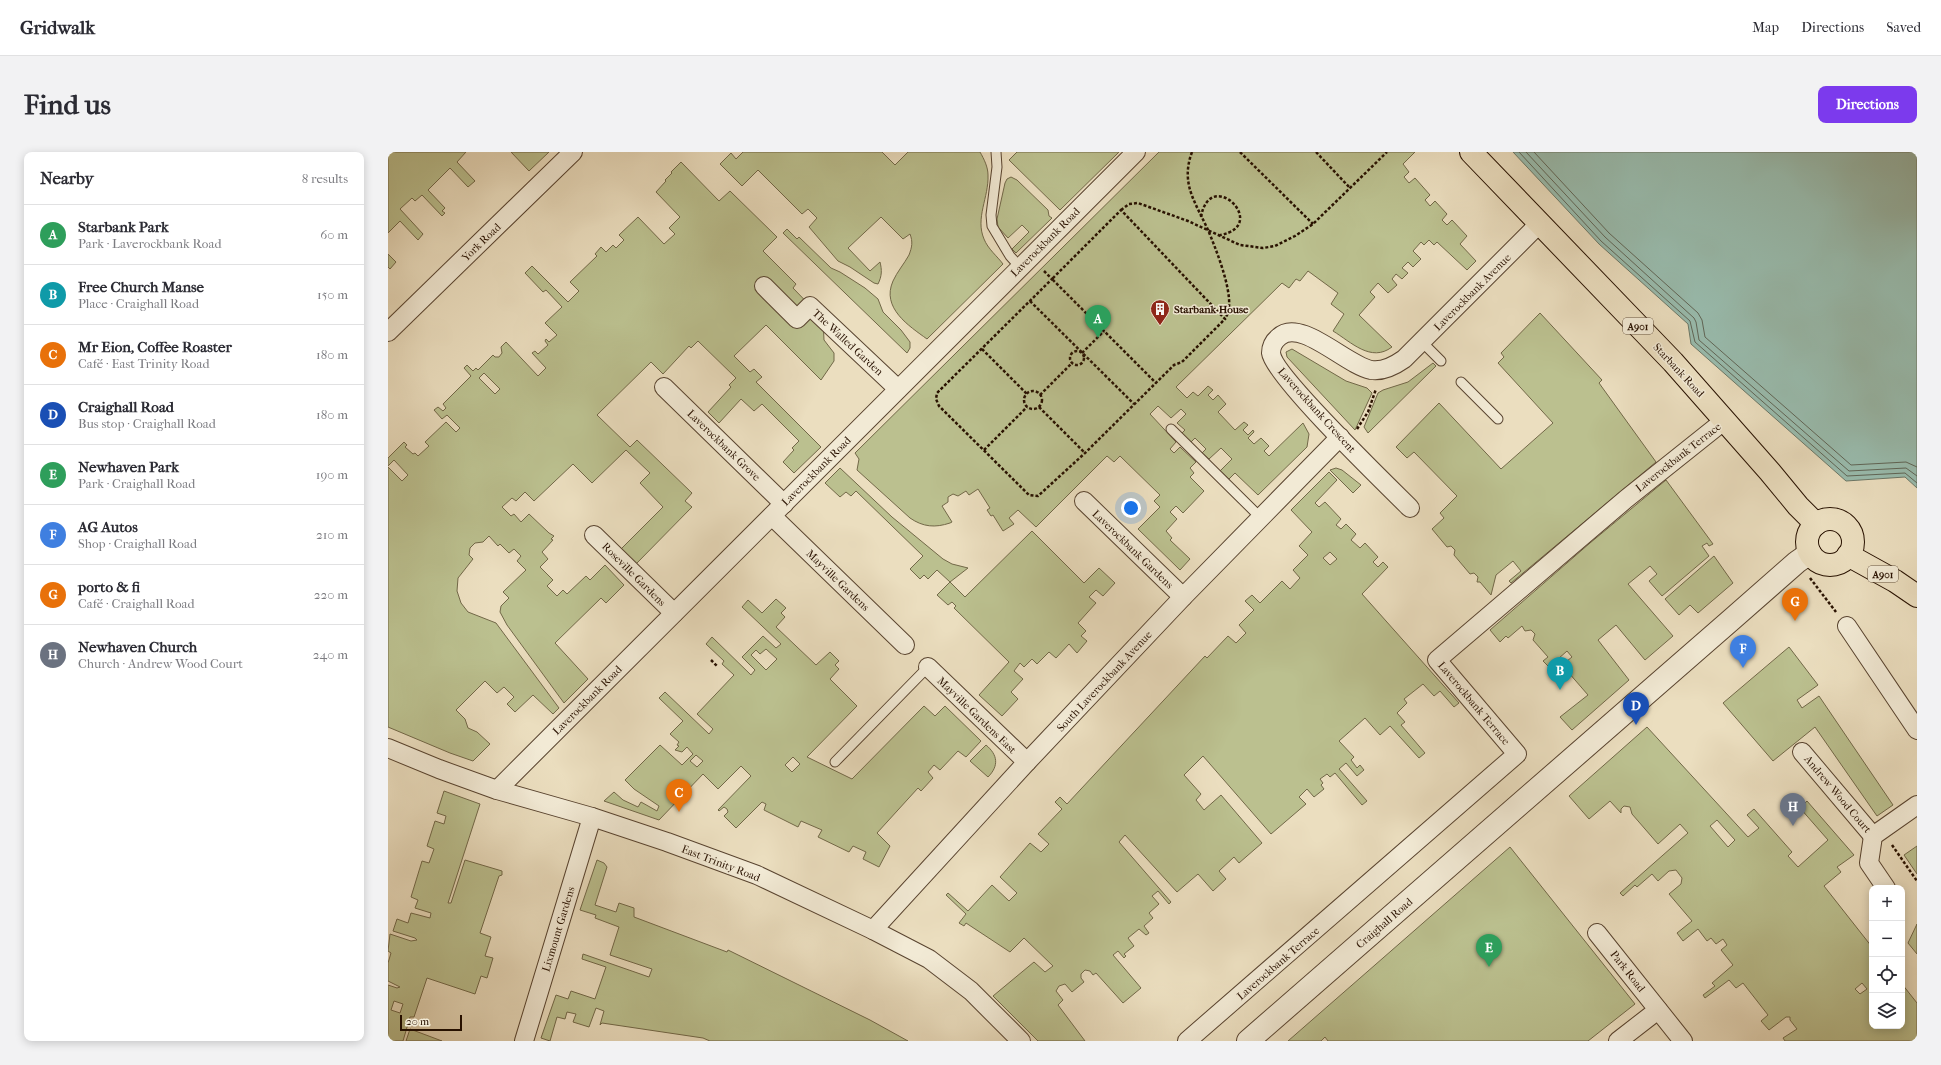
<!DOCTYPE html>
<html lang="en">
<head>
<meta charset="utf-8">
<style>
  :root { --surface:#fff; --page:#f2f2f3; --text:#2b2b33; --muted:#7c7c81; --line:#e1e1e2; --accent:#7c3aed }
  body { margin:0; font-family:"IM FELL French Canon",serif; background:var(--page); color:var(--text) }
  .controls { position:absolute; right:12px; bottom:12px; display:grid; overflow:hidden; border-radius:8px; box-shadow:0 2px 10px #0003 }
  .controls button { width:36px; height:36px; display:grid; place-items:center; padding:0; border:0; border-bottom:1px solid var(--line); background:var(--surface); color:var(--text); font:20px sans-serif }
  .scale { position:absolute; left:12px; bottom:10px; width:62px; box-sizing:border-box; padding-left:4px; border:2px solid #281100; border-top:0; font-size:11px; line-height:14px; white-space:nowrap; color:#281100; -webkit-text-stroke:3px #f2ead5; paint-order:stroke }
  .you { position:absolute; left:743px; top:356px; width:14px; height:14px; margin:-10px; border:3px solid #fff; border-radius:50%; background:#1a73e8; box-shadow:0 0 0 6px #1a73e833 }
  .badge { display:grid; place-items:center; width:26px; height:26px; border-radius:50%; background:var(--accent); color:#fff; font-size:13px; font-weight:700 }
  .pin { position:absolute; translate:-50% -33px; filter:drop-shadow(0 1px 2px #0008) }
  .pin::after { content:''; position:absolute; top:21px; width:14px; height:12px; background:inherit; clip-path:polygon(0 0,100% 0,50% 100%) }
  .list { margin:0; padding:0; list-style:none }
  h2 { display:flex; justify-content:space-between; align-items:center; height:52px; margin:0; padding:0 16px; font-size:17px }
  h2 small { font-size:13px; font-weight:400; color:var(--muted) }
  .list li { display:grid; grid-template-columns:26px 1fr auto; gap:12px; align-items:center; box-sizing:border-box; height:60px; padding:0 16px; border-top:1px solid var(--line) }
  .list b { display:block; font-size:15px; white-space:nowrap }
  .list p { margin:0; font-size:13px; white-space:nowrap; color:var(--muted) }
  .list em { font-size:13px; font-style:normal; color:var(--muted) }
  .icon { flex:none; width:22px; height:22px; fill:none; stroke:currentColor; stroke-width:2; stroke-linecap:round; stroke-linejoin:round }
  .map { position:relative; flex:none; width:1529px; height:889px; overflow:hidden; border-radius:8px }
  header { display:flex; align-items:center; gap:24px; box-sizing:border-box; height:56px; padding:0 20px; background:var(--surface); border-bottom:1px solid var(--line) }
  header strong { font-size:19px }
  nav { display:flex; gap:22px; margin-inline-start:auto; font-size:14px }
  .intro { display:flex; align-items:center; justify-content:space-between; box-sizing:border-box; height:96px; padding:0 24px }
  h1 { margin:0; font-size:28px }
  .button { padding:10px 18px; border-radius:8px; background:var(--accent); color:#fff; font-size:14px; font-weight:700 }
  main { display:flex; gap:24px; padding:0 24px }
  aside { flex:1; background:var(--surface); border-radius:8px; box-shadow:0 2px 10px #0003 }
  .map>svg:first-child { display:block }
  .green { fill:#bbc08f; stroke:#726848; fill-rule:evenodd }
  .water { fill:#99bcae; stroke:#6c7868 }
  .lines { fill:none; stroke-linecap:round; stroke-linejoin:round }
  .shore { stroke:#606657; stroke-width:1 }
  .service-casing { stroke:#594430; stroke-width:11 }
  .minor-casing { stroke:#594430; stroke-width:20 }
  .tertiary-casing { stroke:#594430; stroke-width:24 }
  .primary-casing { stroke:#281100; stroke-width:24 }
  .path { stroke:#281100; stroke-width:2.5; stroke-dasharray:3 2; stroke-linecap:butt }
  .service { stroke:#f2ead5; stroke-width:9 }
  .minor { stroke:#f2ead5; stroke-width:18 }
  .tertiary { stroke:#f2ead5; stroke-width:22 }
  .primary { stroke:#ebdebf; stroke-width:22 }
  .labels { text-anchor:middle; stroke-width:3; stroke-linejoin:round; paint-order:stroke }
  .shield { fill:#f2ead5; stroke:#655240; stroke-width:1 }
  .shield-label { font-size:10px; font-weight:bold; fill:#281100 }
  .street-label { font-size:11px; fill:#281100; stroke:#f2ead5 }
  .poi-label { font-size:11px; font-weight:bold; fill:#281100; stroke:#f2ead5; text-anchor:start }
</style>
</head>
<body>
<header>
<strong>Gridwalk</strong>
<nav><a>Map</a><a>Directions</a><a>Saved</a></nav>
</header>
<div class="intro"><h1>Find us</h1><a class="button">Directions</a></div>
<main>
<aside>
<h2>Nearby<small>8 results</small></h2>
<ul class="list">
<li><span class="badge" style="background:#2e9e5b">A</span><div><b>Starbank Park</b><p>Park · Laverockbank Road</p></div><em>60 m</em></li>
<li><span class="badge" style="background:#0f9aa8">B</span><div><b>Free Church Manse</b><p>Place · Craighall Road</p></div><em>150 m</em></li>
<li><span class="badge" style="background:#e8710a">C</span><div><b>Mr Eion, Coffee Roaster</b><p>Café · East Trinity Road</p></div><em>180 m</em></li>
<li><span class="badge" style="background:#1a4fb4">D</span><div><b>Craighall Road</b><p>Bus stop · Craighall Road</p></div><em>180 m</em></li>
<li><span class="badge" style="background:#2e9e5b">E</span><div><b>Newhaven Park</b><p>Park · Craighall Road</p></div><em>190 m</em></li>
<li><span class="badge" style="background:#3f7fe0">F</span><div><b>AG Autos</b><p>Shop · Craighall Road</p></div><em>210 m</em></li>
<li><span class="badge" style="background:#e8710a">G</span><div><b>porto &amp; fi</b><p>Café · Craighall Road</p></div><em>220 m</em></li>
<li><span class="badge" style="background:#6b7280">H</span><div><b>Newhaven Church</b><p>Church · Andrew Wood Court</p></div><em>240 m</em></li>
</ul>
</aside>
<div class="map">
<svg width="1529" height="889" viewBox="0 0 1529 889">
  <rect width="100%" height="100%" fill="#ebdebf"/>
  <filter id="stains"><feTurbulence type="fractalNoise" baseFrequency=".005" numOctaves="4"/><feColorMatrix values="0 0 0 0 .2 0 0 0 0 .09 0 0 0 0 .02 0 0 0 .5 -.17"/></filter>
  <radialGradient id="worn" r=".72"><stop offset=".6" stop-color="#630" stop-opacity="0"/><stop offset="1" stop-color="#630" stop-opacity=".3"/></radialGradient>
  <g class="green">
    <path d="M0 0H78L69 10 87 29 80 35 62 16 40 38 57 56 54 59 57 61 54 64 34 43 27 49 24 46 12 57 35 82 30 88 12 69 0 81Z"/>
    <path d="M123 0H161L141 19Z"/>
    <path d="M355 0H494L507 13 520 0H592C596 7 600 15 600 23 601 45 587 66 596 87 600 97 609 104 615 112L539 187C521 174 493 156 505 129 509 120 516 112 521 103 524 95 525 90 522 82L515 87 493 65 460 96 482 119 492 110C494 118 494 124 490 132L486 131 462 115 450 109 421 75 429 66 420 57 414 62 370 18 354 34 332 12 343 1 348 7Z"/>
    <path d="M629 0H731L672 58 621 8Z"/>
    <path d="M771 0H1027L1015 12 1021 20 1016 25 1021 31 1027 26 1042 43 1037 48 1042 54 1047 49 1059 62 1054 68 1059 73 1064 68 1079 84 1072 92 1088 109 1079 118 1049 90 1046 93 1041 88 1036 93 1033 90 1025 99 1033 107 1025 115 1020 110 1014 116 1020 121 1014 127 1008 122 1004 127 1009 133 1000 141 990 131 982 140 987 145 971 163 1004 195C983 211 963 190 945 179L956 162 943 152 950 141 920 119 912 129 908 127 901 136 894 131 788 235 799 246 805 240 810 244 820 234 825 238 820 243 825 248 830 243 838 252 830 260 847 278 856 270 860 273 855 278 860 283 865 278 866 280 860 286 866 292 873 286 881 294 876 299 881 304 915 271 921 282 919 295 870 343 847 321 841 327 832 319 844 307 833 296 821 307 814 301 818 297 807 286 803 290 794 281 797 278 789 271 798 262 793 257 783 266 770 254 762 262 788 290 782 297 786 301 792 295 808 310 802 316 806 321 802 325 816 339 795 361 788 354 782 360 789 367 778 379 784 386 782 388 802 407 792 418 750 377 772 355 766 349 772 343 732 304 726 310 719 304 648 375 630 358 621 366 626 372 615 379 605 363 603 364 599 358 602 356 590 337 581 343 578 339 570 344 565 342 560 345V350L554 354 564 370 562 371C547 376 535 375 522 366L469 318 471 307 467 301Z"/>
    <path d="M293 10 331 49 342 39 389 85 375 99 408 132 405 136 435 167 436 188 446 201V209L433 228 378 173 346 204 362 220 366 217 374 225 368 230 433 295 406 321 395 310 406 298 404 296 411 289 374 252 366 259 353 247 331 271 320 260 343 235 341 233 348 226 310 189 303 196 301 194 275 222 263 210 209 263 242 295 249 288 304 341 297 349 304 355 248 412 233 397 275 355 252 331 262 321 238 298 204 331 185 312 146 349 137 340 128 349 124 346 114 355 123 364 126 362 133 370 141 362 161 381 166 384 163 387 165 388 154 400 160 407 152 415 165 428 159 434 169 444 175 438 179 442 198 424 202 428 217 413 236 433 218 451 213 446 167 491 200 527 176 551 119 473 112 460 113 454 121 446 115 440 138 418 129 409 133 404 126 397 121 401 112 392 110 394 101 384 95 390 87 391 82 396 81 403 85 407 70 426 69 439 73 451 80 460 108 471 171 556 165 562 145 543 127 560 119 552 126 545 116 535 109 541 97 529 68 558 77 567 80 576 89 580 102 592 85 609 62 601 0 575V315L14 329 20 323 6 308 0 314V306L16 290 19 293 17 295 25 302 27 301 30 304 41 294 37 290 58 270 68 280 72 276 59 263 54 267 46 258 50 255 55 259 58 256 55 252 83 224 76 216 79 213 85 219 88 216 90 218 105 203 107 205H111L114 201 113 195 118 190 150 224 158 216 144 201 147 199 150 202 160 193 157 189 158 187 161 190 169 183 157 171 174 155 158 138 155 140 137 121 144 114 180 150 191 139 182 130 209 104 207 102 213 95 218 100 225 93 228 96 236 88 231 83 250 65 276 92 287 82 281 76 292 65 268 40 278 29 277 28 284 21 283 20ZM96 221 112 237 107 242 91 226Z"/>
    <path d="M623 25 629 28 660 58 661 64 664 66 628 101 624 97 641 80 634 73 620 86 610 75 609 67 617 31 619 27Z"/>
    <path d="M399 77 409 87 411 85 443 116 452 120 477 136 490 147 495 160 513 178 522 190V196L519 201 395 81Z"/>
    <path d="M0 102 8 110 2 117 0 115Z"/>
    <path d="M1152 161 1214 228 1211 231 1268 310 1123 431 1121 429 1133 419 1125 409 1108 423 1103 443 1092 430H1089L1090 425 1086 421 1082 422 1066 403 1067 398 1063 394 1059 395 1044 377 1056 366 1052 361 1069 344 1026 300 1019 306 1008 295 1051 251 1113 317 1165 271 1110 211 1116 205 1113 201Z"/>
    <path d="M904 197 958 229 979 236 984 241 967 278 899 205 898 200Z"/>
    <path d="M1045 211 1048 214 980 281 976 275 990 241 995 238 1020 230Z"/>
    <path d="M452 316 504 365 555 407 564 412 580 416 562 430 577 445 644 379 696 431 711 416 727 431 715 444 708 438 701 445 708 451 690 471 698 479 693 484 699 489 689 501 681 492 668 506 661 500 649 512 644 507 636 515 632 511 626 519 635 527 623 540 630 547 614 564 591 543 621 510 566 456 568 454 564 450 560 453 549 443 562 430 549 418 540 427 536 423 532 427 522 417 535 404 468 339 463 344 458 340 452 345 437 331Z"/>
    <path d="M948 316 954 318 973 333 965 341 942 318Z"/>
    <path d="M941 320 949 328 927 351 931 355 937 350 953 367 948 373 953 377 958 372 968 382 963 388 972 396 977 391 990 405 985 410 990 415 995 410 1000 415 974 442 1071 551 1066 555 1052 539 1046 544 1035 532 1016 547 1019 551 1009 561 1017 570 1013 573 1037 601 1031 606 1002 574 992 583 977 566 951 589 966 605 963 608 969 616 972 613 976 618 969 624 958 611 951 617 979 649 974 653 947 621 942 625 939 622 932 627 935 631 933 633 936 637 926 645 919 637 911 645 918 652 883 682 815 604 796 623 813 642 808 648 816 658 833 643 874 691 851 711 846 705 831 719 838 727 825 739 810 722 789 740 737 683 731 690 783 750 781 752 770 739 764 744 771 752 761 761 765 766 756 774 761 781 758 783 751 777 740 786 746 794 736 802 738 804 736 806 730 799 725 803 753 836 735 851 708 821 705 823 702 819 697 818 693 822V826L696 830 684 840 677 832 671 834 668 839 675 848 670 853 697 889H650L605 844 646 810 657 820 665 814 636 786 622 800 578 771 576 774 571 771 578 762 558 743 560 741 580 759 604 733 621 749 629 741 612 725 642 691 653 700 661 692 650 682 674 657 667 650 672 645 679 652 817 504 819 506 840 484 848 491 858 481 851 473 866 458 857 449 864 443 872 451 894 429 902 437 912 426 905 418 920 403 911 394 924 380 903 358ZM942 400 949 407 942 413 935 406Z"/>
    <path d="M1278 328 1325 392 1321 394 1319 391 1314 394 1321 404 1274 444 1261 429 1269 422 1262 414 1240 432 1285 484 1257 508 1228 473 1210 488 1241 528 1184 578 1172 565 1200 543 1174 513 1184 505 1179 499 1161 515 1155 509 1160 505 1145 488 1147 482 1143 478 1137 479 1134 474 1120 486 1118 484 1112 490 1102 478 1202 391Z"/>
    <path d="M1326 404 1345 431 1310 461 1302 453 1291 463 1277 447Z"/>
    <path d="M388 447 398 456 393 461 397 465 388 475 428 513 442 500 451 509 447 513 451 517 442 527 469 554 419 605 464 627 536 554 547 564 557 554 593 589 578 605 570 599 552 618 546 613 540 620 545 626 533 639 530 636 489 681 502 694 491 715 475 707 478 700 465 694 461 700 430 685 434 678 413 669 410 675 376 658 378 652 374 650 348 676 336 664 340 660 339 657 336 655 331 659 330 658 363 624 353 614 330 637 315 622 271 668 216 649 226 640 235 648 250 655 253 650 269 659 271 654 246 637 237 628 272 593 294 613 305 602 299 595 294 600 287 598 291 594 289 593 291 590 282 582 295 569 271 546 277 540 321 582 325 577 309 562 346 523 334 512 336 509 318 492 324 485 363 523 367 518 354 505 375 484 388 496 393 492 354 455 360 448 374 461ZM378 497 389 507 378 518 363 503 368 498 372 502ZM308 603 315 609 309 615 302 609ZM405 605 412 612 404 620 397 613Z"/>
    <path d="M1401 495 1430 533 1409 548 1414 556 1431 544 1505 653 1489 664 1427 575 1385 609 1335 551Z"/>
    <path d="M1259 575 1360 685 1371 676 1359 663 1366 657 1404 700 1400 704 1410 715 1440 688 1412 656 1419 649 1466 703 1449 715 1453 720 1436 734 1484 795V874H1514V832L1529 851V889H1397L1395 886 1409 877 1402 868V865H1398L1381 878 1373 869 1380 863 1355 831 1348 836 1341 828 1317 846 1315 843 1327 834 1324 831 1345 813 1333 798 1339 793 1335 787 1328 792 1323 786 1319 789 1310 777 1295 789 1289 781 1304 769 1281 742 1293 732 1294 726 1288 718 1281 719 1270 729 1264 722 1249 735 1247 733 1235 744 1232 741 1300 681 1292 672 1270 692 1244 662 1242 655 1236 654 1233 657V661L1222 649 1201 667 1181 644ZM1329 668 1347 688 1340 695 1322 674ZM1474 831 1479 837 1472 842 1467 837Z"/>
    <path d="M598 593C610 603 611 614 600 625L582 609Z"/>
    <path d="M56 639 92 652 60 751H63L77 708 114 719V723L111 724 92 781 103 785 97 804 105 806 99 826 93 824 87 842 39 826 26 865H22L15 889H0V833L9 836 12 835 0 829V811L3 801 0 799 2 782 23 789 29 788 27 786 5 779 9 767 20 771 23 761 42 766 43 761 27 756 30 748 23 745 34 709 41 711 46 697 39 694 47 669 56 672 58 664 49 661ZM6 849 15 852 12 861 3 858Z"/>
    <path d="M1529 694V722L1516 703Z"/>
    <path d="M1122 695 1247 852 1200 889H940L937 885 933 889H900Z"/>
    <path d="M209 708 216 711 219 715 207 753 228 760 231 751 246 756V765L339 800 340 798 482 868 520 889H322L315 886 214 871 212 873 216 859 208 856 201 875 185 870 188 862 179 860 177 867 169 865 162 889 153 886 168 843 180 847 183 839 207 847 218 815 194 807 195 802 261 825 264 817 222 803 231 775 207 766 208 763 192 758Z"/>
    <path d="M1529 772V802L1520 791Z"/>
    <path d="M22 877 54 889H18Z"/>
  </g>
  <path class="water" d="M1125 0H1529V336L1517 325 1458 329 1303 192 1300 172 1211 92Z"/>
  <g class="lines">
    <g class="shore">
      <path d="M1131 0 1213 89 1302 169 1307 190 1459 324 1517 321 1529 331"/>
      <path d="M1138 0 1217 85 1306 166 1308 170 1311 188 1461 319 1518 316 1529 324"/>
      <path d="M1146 0 1221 81 1310 161 1314 168 1317 185 1463 313 1518 310 1529 315"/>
    </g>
    <defs>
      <g id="service">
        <path d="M608 0 609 15 603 63 604 74 622 104 632 115"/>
        <path d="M1034 190 1053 209"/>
        <path d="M1073 230 1110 267"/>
        <path d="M783 277 873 366"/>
        <path d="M447 610 540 515"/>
      </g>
      <g id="minor">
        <path d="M376 134 409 167 422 154 510 237"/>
        <path d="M0 180 185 0"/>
        <path d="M276 235 396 352"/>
        <path d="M696 349 795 445"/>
        <path d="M1022 356C1000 334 885 223 883 201 883 195 886 189 891 185 912 165 958 213 983 218 995 220 1006 214 1016 207L1151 72"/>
        <path d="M384 364 517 493"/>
        <path d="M206 383 286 461"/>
        <path d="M1459 474 1529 578"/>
        <path d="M540 515 639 610"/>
        <path d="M0 596 51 617 109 638 204 665 279 690 369 723 485 778 541 807 583 839 633 889"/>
        <path d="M1414 600 1485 684"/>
        <path d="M109 638 748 0"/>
        <path d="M1498 736 1481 711 1485 684 1529 653"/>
        <path d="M485 778 639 610 795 445 952 285"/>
        <path d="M1209 781 1295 889"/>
        <path d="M136 889 204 665"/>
        <path d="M799 889 1129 602 1049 508 1238 347 1337 268"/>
        <path d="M1230 889 1270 858"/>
      </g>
      <path id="tertiary" d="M860 889 1343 468 1409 410 1422 401"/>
      <g id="primary">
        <path d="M1083 0 1285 210 1382 320 1410 354 1428 372"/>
        <circle cx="1442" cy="390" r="23"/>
        <path d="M1460 403 1507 429 1529 444"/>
      </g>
    </defs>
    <use href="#service" class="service-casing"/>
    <use href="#minor" class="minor-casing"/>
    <use href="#tertiary" class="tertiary-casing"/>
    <use href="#primary" class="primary-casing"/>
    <g class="path">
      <path d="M804 0C792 32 808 51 820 78 828 97 843 135 841 155 841 160 839 163 837 167"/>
      <path d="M852 0 925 72"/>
      <path d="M928 0 962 36"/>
      <path d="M733 58 741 52 750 51 800 69 852 93 875 96 887 94 907 84 925 72 999 0"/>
      <path d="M813 65C822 13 883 74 832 83"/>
      <path d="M656 119 664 127 549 241 548 247 551 254 641 343 650 344 697 301 786 213 794 210 837 167 733 58 664 127 768 231"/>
      <path d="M642 149 746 252"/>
      <path d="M594 197 639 242"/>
      <circle cx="689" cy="206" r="7"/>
      <path d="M694 201 716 179"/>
      <circle cx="645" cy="248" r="9"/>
      <path d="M652 243 684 211"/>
      <path d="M651 255 697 301"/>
      <path d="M969 277 980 260 988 237"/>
      <path d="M596 298 639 255"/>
      <path d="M1422 426 1448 460"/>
      <path d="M323 508 330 515"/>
      <path d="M1504 693 1529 729"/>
    </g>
    <use href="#service" class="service"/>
    <use href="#minor" class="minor"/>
    <use href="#tertiary" class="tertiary"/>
    <use href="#primary" class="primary"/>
  </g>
  <defs>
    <symbol id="building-pin" viewBox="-11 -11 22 30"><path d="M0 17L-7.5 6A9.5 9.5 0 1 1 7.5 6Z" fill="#8f2418" stroke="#f2ead5"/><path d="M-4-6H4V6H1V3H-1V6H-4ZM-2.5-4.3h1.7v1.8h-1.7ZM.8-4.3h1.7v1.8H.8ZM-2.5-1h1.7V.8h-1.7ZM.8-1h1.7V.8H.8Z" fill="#fff"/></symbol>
  </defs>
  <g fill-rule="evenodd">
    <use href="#building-pin" x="761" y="146" width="22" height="30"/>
  </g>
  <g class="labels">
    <g class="shield">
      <rect x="1235" y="166" width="30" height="16" rx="3"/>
      <rect x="1480" y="414" width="30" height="16" rx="3"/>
    </g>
    <g class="shield-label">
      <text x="1250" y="178">A901</text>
      <text x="1495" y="426">A901</text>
    </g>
    <g class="street-label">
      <text transform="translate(93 90) rotate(-44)" y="4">York Road</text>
      <text transform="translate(657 90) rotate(-45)" y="4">Laverockbank Road</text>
      <text transform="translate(1084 140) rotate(-45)" y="4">Laverockbank Avenue</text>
      <text transform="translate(460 190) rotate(43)" y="4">The Walled Garden</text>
      <text transform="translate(1291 218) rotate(47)" y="4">Starbank Road</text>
      <text transform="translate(929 258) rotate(48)" y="4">Laverockbank Crescent</text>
      <text transform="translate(336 293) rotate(44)" y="4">Laverockbank Grove</text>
      <text transform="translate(1290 305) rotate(-38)" y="4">Laverockbank Terrace</text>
      <text transform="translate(428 319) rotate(-45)" y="4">Laverockbank Road</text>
      <text transform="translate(745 397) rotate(44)" y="4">Laverockbank Gardens</text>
      <text transform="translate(246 422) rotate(45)" y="4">Roseville Gardens</text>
      <text transform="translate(450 428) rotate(44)" y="4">Mayville Gardens</text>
      <text transform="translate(716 529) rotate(-47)" y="4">South Laverockbank Avenue</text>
      <text transform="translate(199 548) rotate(-45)" y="4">Laverockbank Road</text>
      <text transform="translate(1086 551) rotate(50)" y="4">Laverockbank Terrace</text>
      <text transform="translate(589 563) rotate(44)" y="4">Mayville Gardens East</text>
      <text transform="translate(1450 642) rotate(50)" y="4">Andrew Wood Court</text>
      <text transform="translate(333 711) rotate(21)" y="4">East Trinity Road</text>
      <text transform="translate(996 771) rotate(-41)" y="4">Craighall Road</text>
      <text transform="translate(170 777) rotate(-73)" y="4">Lixmount Gardens</text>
      <text transform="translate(890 811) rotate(-41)" y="4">Laverockbank Terrace</text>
      <text transform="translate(1240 819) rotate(52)" y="4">Park Road</text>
    </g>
    <g class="poi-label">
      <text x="786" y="161">Starbank House</text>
    </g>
  </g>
  <rect width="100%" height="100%" filter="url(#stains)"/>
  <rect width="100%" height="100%" fill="url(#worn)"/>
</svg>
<div class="controls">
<button>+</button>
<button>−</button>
<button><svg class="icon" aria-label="locate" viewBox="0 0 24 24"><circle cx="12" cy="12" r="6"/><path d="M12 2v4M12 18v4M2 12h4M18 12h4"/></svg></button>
<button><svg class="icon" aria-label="layers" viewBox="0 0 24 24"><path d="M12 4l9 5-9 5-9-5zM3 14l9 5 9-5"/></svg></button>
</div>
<div class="scale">20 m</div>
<div class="you"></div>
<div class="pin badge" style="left:710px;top:186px;background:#2e9e5b">A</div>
<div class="pin badge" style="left:1172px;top:538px;background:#0f9aa8">B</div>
<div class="pin badge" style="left:291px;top:660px;background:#e8710a">C</div>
<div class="pin badge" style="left:1248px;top:573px;background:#1a4fb4">D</div>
<div class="pin badge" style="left:1101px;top:815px;background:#2e9e5b">E</div>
<div class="pin badge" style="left:1355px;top:516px;background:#3f7fe0">F</div>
<div class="pin badge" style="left:1407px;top:469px;background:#e8710a">G</div>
<div class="pin badge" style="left:1405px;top:674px;background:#6b7280">H</div>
</div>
</main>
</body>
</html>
